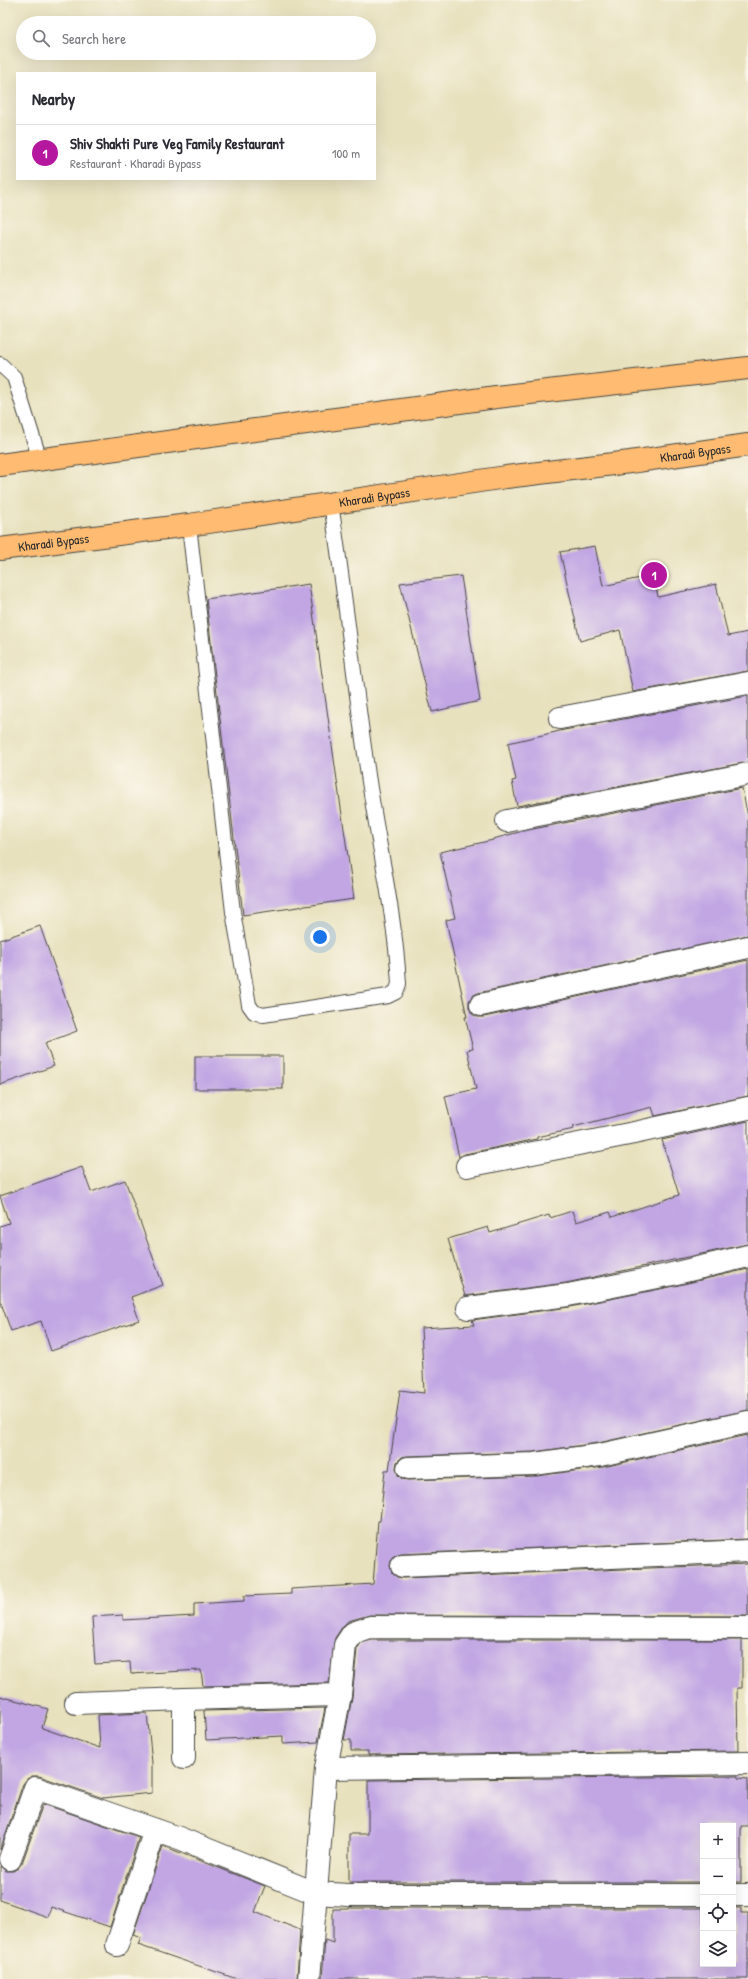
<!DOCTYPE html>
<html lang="en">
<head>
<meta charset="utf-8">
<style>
  :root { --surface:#fff; --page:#f7f7f7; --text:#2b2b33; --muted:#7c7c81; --line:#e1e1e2; --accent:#b5179e }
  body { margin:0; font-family:"Patrick Hand",sans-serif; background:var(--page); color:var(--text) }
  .controls { position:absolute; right:12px; bottom:12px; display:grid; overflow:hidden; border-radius:0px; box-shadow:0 4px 16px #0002 }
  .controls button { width:36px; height:36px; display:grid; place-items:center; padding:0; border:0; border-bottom:1px solid var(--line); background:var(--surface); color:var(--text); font:20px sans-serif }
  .you { position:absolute; left:320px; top:937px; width:14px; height:14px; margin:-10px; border:3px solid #fff; border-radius:50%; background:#1a73e8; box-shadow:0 0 0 6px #1a73e833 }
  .badge { display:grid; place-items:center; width:26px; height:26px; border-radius:50%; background:var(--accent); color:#fff; font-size:13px; font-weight:700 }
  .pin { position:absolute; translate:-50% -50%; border:2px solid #fff; box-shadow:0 1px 4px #0006 }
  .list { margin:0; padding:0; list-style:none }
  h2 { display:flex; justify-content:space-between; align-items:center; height:52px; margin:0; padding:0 16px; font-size:17px }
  h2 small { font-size:13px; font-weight:400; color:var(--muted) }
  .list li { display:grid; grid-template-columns:26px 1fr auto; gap:12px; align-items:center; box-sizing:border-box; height:56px; padding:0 16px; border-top:1px solid var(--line) }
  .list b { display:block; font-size:15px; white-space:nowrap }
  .list p { margin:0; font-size:13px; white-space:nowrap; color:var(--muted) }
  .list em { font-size:13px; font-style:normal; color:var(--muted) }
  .icon { flex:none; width:22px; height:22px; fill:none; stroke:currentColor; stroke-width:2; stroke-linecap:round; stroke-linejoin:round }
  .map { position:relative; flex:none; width:748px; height:1979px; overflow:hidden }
  .search { position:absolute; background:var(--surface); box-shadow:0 4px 16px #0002; left:16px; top:16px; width:360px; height:44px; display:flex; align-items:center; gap:10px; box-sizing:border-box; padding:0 14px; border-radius:22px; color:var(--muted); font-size:15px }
  .panel { position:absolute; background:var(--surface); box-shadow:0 4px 16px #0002; left:16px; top:72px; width:360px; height:108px; border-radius:0px }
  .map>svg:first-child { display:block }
  .building { fill:#c1a6e3 }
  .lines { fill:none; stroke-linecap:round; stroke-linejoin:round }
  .service-casing { stroke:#474641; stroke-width:16 }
  .minor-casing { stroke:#474641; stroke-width:24 }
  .trunk-casing { stroke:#474641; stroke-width:24 }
  .service { stroke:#fff; stroke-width:14 }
  .minor { stroke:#fff; stroke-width:22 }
  .trunk { stroke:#febb71; stroke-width:22 }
  .labels { text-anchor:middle; stroke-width:3; stroke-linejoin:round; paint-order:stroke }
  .street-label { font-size:13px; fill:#2b2b2b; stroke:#fbf7ec }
</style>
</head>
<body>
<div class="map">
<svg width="748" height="1979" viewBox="0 0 748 1979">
  <rect width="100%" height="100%" fill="#fbf7ec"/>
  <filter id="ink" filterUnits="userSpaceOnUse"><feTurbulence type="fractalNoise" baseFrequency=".025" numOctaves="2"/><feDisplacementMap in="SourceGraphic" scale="8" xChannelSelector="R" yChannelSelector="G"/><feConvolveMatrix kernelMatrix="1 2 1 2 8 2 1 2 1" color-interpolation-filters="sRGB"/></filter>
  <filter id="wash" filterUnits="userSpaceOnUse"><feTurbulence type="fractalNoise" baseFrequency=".012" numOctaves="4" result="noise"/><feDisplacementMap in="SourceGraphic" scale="16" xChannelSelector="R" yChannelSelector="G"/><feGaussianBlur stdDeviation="0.9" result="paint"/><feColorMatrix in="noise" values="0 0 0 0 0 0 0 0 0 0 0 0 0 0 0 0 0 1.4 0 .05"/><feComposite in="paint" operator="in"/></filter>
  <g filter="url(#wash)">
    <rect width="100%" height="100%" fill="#e8e1be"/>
    <g id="blocks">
      <g class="building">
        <path d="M595 546 603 586 654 575 658 597 716 584 728 636 748 632V671L633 692 620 630 580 641 560 552Z"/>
        <path d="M461 576 480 701 432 712 400 583Z"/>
        <path d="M309 584 354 899 243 915 206 599Z"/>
        <path d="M748 696V762L517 806 512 781 516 780 508 743 564 730Z"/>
        <path d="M742 788 748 817V935L478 993 472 996 469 1001V1007L472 1014 478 1017H484L748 960V1096L655 1116 652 1107 573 1127 574 1129 537 1137V1139L465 1154 459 1157 445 1096 476 1089 467 1050 473 1049 465 1017H467L446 920 455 918 440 852 493 840V839L523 831Z"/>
        <path d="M40 926 77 1031 45 1043 54 1066 0 1085V940Z"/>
        <rect x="195" y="1056" width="88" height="33"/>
        <path d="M748 1121V1244L566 1283 465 1296 448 1239 488 1227 490 1233 549 1215 550 1218 572 1211 576 1222 610 1212 612 1217 679 1195 662 1140Z"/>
        <path d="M82 1167 91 1192 125 1180 163 1285 131 1297 139 1320 51 1351 41 1321 11 1331 0 1300V1226L9 1223 0 1196Z"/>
        <path d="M748 1269V1410L598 1443 533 1452 407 1456 402 1457 397 1462 396 1468 398 1475 402 1479 408 1480 536 1476 603 1467 748 1435V1539L401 1554 395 1556 391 1561 390 1566 392 1573 397 1577 403 1578 748 1564V1616L370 1615 348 1621 343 1626 335 1638 329 1683 203 1686 201 1670 131 1674 130 1662 95 1664 92 1617 123 1615V1620L194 1616V1604L244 1601V1596L291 1594V1589L373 1584 378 1521H380L385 1470H389L400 1390 424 1393 421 1328 474 1325 472 1320 570 1307 670 1287Z"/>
        <path d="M372 1640H742V1688H737L738 1751 368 1755V1751H351V1740H344L352 1697 357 1649 361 1643Z"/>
        <path d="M0 1696 48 1709 42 1728 100 1748 98 1715 147 1713 152 1763V1793L103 1798 39 1776H32L27 1779 23 1784 0 1850Z"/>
        <path d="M325 1708 318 1742 283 1744V1736L206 1740 204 1711Z"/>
        <path d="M738 1776V1778L748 1779V1826H741V1882H733V1826H703V1882H349V1834H368V1780Z"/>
        <path d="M43 1804 139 1837 110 1927 51 1907 48 1917 0 1900V1866L6 1871H13L18 1868 22 1863Z"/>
        <path d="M163 1846 265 1886 255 1912 300 1930 297 1979H237L138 1945 141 1938 133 1935Z"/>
        <path d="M349 1908H703V1964H733V1908H741V1913H748V1979H322L325 1940 333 1943V1909H349Z"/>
      </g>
    </g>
  </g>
  <g filter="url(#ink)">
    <use href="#blocks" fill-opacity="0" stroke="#474641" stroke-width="1"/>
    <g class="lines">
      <defs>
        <g id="service">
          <path d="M0 364 14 377 40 460"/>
          <path d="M189 525 233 912 249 1005 254 1012 263 1015 388 996 396 992 399 984C395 911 377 840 367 768 354 680 345 592 331 504"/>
        </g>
        <g id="minor">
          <path d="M560 718 748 683"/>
          <path d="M507 821 748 774"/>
          <path d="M481 1005 748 947"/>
          <path d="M467 1166 634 1133 748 1108"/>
          <path d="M468 1308 568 1295 668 1275 748 1256"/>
          <path d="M408 1468 534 1464 600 1455 748 1422"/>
          <path d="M402 1566 748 1551"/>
          <path d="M76 1703 184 1699"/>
          <path d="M184 1758V1699L340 1695"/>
          <path d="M326 1768 748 1763"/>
          <path d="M10 1859 35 1788 179 1838 315 1893 348 1895H703"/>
          <path d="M733 1895H748"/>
          <path d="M117 1945 155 1830"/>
          <path d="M309 1979 326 1768 340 1695 345 1645 353 1633 370 1627 748 1628"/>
        </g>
        <g id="trunk">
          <path d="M0 465 496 397 748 368"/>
          <path id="s1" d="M0 549 189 525 506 477 630 462 748 445"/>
        </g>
      </defs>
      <use href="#service" class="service-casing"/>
      <use href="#minor" class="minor-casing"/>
      <use href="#trunk" class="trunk-casing"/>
      <use href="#service" class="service"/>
      <use href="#minor" class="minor"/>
      <use href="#trunk" class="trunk"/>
    </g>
  </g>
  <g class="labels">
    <g class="street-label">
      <text dy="5" stroke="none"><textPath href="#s1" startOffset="702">Kharadi Bypass</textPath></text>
      <text dy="5" stroke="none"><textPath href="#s1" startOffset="378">Kharadi Bypass</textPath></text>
      <text dy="5" stroke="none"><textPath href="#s1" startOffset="54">Kharadi Bypass</textPath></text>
    </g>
  </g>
</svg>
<div class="controls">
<button>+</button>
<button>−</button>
<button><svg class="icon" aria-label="locate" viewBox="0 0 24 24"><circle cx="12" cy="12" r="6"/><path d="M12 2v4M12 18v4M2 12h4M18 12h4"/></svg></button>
<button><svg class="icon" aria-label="layers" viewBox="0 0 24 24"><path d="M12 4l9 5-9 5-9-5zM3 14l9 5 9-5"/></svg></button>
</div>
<div class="you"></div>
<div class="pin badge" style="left:654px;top:575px">1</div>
<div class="search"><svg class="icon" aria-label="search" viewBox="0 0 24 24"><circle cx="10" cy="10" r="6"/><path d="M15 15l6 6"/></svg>Search here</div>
<section class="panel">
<h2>Nearby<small></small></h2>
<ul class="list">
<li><span class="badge">1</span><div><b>Shiv Shakti Pure Veg Family Restaurant</b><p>Restaurant · Kharadi Bypass</p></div><em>100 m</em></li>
</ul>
</section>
</div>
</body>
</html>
